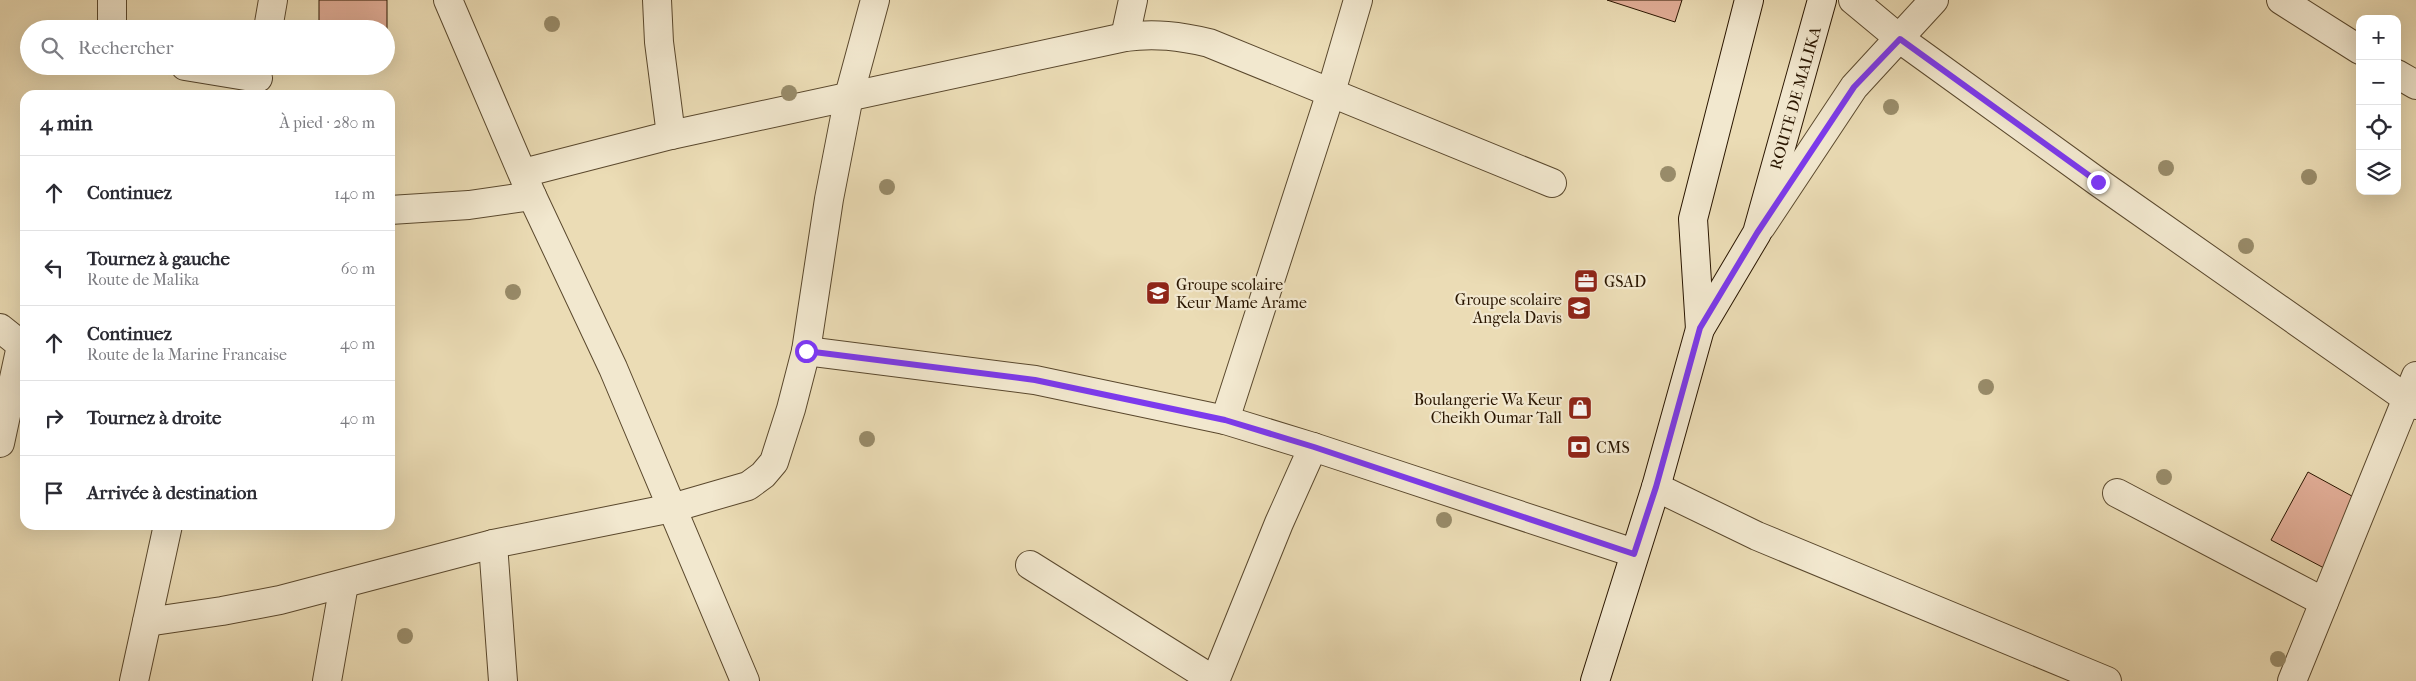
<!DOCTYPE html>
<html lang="fr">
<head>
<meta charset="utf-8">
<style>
  :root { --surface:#fff; --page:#f2f2f3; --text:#2b2b33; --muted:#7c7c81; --line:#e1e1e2 }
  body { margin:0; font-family:"IM FELL French Canon",serif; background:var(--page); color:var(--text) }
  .controls { position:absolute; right:15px; top:15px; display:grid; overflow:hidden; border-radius:10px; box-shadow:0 5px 20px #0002 }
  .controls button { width:45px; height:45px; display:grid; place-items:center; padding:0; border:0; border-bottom:1px solid var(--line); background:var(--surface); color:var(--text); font:25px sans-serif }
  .stop { position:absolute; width:15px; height:15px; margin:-11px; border:4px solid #7c3aed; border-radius:50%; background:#fff }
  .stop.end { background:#7c3aed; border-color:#fff; box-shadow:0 1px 5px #0008 }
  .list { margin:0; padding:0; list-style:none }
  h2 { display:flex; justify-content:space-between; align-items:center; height:65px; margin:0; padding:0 20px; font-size:21px }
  h2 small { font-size:16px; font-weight:400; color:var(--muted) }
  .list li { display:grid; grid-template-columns:32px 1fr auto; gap:15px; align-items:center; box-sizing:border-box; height:75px; padding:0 20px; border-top:1px solid var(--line) }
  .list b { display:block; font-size:19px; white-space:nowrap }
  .list p { margin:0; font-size:16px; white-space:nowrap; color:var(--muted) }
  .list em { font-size:16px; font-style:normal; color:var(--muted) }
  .icon { flex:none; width:28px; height:28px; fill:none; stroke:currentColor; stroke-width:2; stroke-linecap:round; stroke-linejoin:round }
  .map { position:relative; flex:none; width:2416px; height:681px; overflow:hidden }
  .search { position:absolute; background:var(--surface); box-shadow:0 5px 20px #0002; left:20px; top:20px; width:375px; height:55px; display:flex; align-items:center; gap:12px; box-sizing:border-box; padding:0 18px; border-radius:28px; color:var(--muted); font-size:19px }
  .panel { position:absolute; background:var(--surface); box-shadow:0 5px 20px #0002; left:20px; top:90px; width:375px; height:440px; border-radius:15px }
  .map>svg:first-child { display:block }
  .building { fill:#e2ae98; stroke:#2a1600 }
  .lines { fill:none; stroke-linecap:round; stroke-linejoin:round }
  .street-casing { stroke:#5a482d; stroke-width:30 }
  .secondary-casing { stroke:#2a1600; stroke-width:30 }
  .street { stroke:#f2e8cf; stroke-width:28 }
  .secondary { stroke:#f2e8cf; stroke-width:28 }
  .tree { fill:#988b69 }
  .route { stroke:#7c3aed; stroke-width:6 }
  .labels { text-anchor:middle; stroke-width:4.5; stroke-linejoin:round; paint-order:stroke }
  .street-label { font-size:16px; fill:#2a1600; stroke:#f2e8cf }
  .poi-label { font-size:16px; fill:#2a1600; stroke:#f2e8cf; text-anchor:start }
</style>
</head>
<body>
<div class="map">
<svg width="2416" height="681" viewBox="0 0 2416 681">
  <rect width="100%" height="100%" fill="#ebdcb5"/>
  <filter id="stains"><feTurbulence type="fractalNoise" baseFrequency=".004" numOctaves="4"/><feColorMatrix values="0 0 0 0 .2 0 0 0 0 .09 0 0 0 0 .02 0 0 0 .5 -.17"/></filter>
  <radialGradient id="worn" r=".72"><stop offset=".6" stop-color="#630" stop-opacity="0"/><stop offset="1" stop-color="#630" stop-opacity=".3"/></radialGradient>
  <g class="building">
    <path d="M319 0H387V29L319 28Z"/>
    <path d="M1607 0H1682L1675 22Z"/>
    <path d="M2308 472 2361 501 2324 568 2271 540Z"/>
  </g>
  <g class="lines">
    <defs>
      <g id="street">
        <path d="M448 0 532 196 613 368 745 681"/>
        <path d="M657 0 659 42 671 135"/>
        <path d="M1853 0 1900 39 2098 182 2416 405"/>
        <path d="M2281 0 2360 50"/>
        <path d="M112 29V0"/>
        <path d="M268 29 273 0"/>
        <path d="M1125 37 1133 0"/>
        <path d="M185 66 258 78"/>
        <path d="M2397 74 2416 85"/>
        <path d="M523 173 671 135 1125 37C1155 33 1180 36 1209 43L1552 183"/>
        <path d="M390 210 469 205 532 196"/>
        <path d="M1761 227 1854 87 1934 0"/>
        <path d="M0 328 25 348"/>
        <path d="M806 351 1035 380 1225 420 1313 447 1634 553"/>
        <path d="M1225 420 1331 92 1358 0"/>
        <path d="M0 443 21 346"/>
        <path d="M1656 487 1757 536 2107 681"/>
        <path d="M2117 493 2324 602"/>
        <path d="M493 544 503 681"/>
        <path d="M1030 565 1215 681"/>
        <path d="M147 622 222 611 280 600 493 544 672 508 748 486 763 475 774 462 791 409 806 351 829 199 849 96 875 0"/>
        <path d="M134 681 168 525"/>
        <path d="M327 681 344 584"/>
        <path d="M1215 681 1279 523 1313 447"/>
        <path d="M2292 681 2416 376"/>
      </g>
      <g id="secondary">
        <path d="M1700 329 1693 219 1749 0"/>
        <path d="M1595 681 1656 487 1700 329 1757 233 1822 0"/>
      </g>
    </defs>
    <use href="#street" class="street-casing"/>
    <use href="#secondary" class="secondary-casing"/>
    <use href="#street" class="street"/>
    <use href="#secondary" class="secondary"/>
  </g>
  <g class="tree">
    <circle cx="552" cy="24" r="8"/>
    <circle cx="789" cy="93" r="8"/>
    <circle cx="1891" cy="107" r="8"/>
    <circle cx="2166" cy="168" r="8"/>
    <circle cx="1668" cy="174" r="8"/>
    <circle cx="2309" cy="177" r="8"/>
    <circle cx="887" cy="187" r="8"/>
    <circle cx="2246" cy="246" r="8"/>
    <circle cx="513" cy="292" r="8"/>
    <circle cx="1986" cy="387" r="8"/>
    <circle cx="867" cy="439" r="8"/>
    <circle cx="2164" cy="477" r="8"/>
    <circle cx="1444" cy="520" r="8"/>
    <circle cx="405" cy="636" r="8"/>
    <circle cx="2278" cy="659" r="8"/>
  </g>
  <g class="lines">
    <path class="route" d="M806 351 1035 380 1225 420 1314 447 1634 554 1656 487 1700 328 1757 233 1854 87 1900 39 2098 182"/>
  </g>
  <defs>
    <symbol id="office-square" viewBox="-11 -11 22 22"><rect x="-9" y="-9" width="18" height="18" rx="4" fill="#8f2418" stroke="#f2e8cf"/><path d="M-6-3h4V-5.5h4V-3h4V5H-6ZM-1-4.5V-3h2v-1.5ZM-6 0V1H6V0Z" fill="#fff"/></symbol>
    <symbol id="school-square" viewBox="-11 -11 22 22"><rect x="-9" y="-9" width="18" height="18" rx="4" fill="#8f2418" stroke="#f2e8cf"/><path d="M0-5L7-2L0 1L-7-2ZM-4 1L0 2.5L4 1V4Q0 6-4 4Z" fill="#fff"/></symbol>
    <symbol id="shop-square" viewBox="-11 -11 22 22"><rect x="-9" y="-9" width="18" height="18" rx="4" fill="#8f2418" stroke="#f2e8cf"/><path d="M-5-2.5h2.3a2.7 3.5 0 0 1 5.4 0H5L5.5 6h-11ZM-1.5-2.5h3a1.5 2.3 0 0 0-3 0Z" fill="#fff"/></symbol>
    <symbol id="bank-square" viewBox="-11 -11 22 22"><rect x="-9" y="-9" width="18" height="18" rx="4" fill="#8f2418" stroke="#f2e8cf"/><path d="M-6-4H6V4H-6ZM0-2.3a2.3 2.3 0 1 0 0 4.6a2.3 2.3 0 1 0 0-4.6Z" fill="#fff"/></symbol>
  </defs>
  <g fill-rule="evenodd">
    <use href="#office-square" x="1572" y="267" width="28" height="28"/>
    <use href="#school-square" x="1144" y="279" width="28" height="28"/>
    <use href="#school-square" x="1565" y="294" width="28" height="28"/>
    <use href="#shop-square" x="1566" y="394" width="28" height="28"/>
    <use href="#bank-square" x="1565" y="433" width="28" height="28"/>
  </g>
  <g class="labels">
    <g class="street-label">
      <text transform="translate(1795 98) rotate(-74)" y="6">ROUTE DE MALIKA</text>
    </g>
    <g class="poi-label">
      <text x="1604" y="287">GSAD</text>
      <text x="1176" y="290">Groupe scolaire<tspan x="1176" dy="18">Keur Mame Arame</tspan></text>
      <text x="1562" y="305" text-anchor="end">Groupe scolaire<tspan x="1562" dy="18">Angela Davis</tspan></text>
      <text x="1562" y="405" text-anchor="end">Boulangerie Wa Keur<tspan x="1562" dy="18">Cheikh Oumar Tall</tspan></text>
      <text x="1596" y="453">CMS</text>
    </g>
  </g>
  <rect width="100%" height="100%" filter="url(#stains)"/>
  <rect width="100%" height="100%" fill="url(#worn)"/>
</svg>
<div class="controls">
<button>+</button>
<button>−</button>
<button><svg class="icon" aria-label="locate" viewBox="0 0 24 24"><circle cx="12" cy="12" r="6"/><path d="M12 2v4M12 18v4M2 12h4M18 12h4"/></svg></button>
<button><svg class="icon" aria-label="layers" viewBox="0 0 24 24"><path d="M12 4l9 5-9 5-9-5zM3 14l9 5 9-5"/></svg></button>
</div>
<div class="stop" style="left:806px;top:351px"></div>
<div class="stop end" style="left:2098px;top:182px"></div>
<div class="search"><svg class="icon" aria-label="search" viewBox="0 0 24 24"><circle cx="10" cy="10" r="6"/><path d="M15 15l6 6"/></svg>Rechercher</div>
<section class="panel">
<h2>4 min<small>À pied · 280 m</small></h2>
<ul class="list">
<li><svg class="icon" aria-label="ahead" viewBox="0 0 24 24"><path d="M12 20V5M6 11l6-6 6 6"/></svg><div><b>Continuez</b></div><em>140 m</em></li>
<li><svg class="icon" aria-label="left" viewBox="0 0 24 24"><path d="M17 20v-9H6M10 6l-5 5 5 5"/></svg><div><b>Tournez à gauche</b><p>Route de Malika</p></div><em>60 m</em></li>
<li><svg class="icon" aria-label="ahead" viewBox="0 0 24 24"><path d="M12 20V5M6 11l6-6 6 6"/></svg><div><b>Continuez</b><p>Route de la Marine Francaise</p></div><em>40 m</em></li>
<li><svg class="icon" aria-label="right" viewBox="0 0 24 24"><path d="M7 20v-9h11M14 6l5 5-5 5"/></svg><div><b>Tournez à droite</b></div><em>40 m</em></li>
<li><svg class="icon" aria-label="arrive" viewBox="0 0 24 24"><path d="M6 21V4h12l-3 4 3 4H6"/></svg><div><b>Arrivée à destination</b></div></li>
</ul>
</section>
</div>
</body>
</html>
